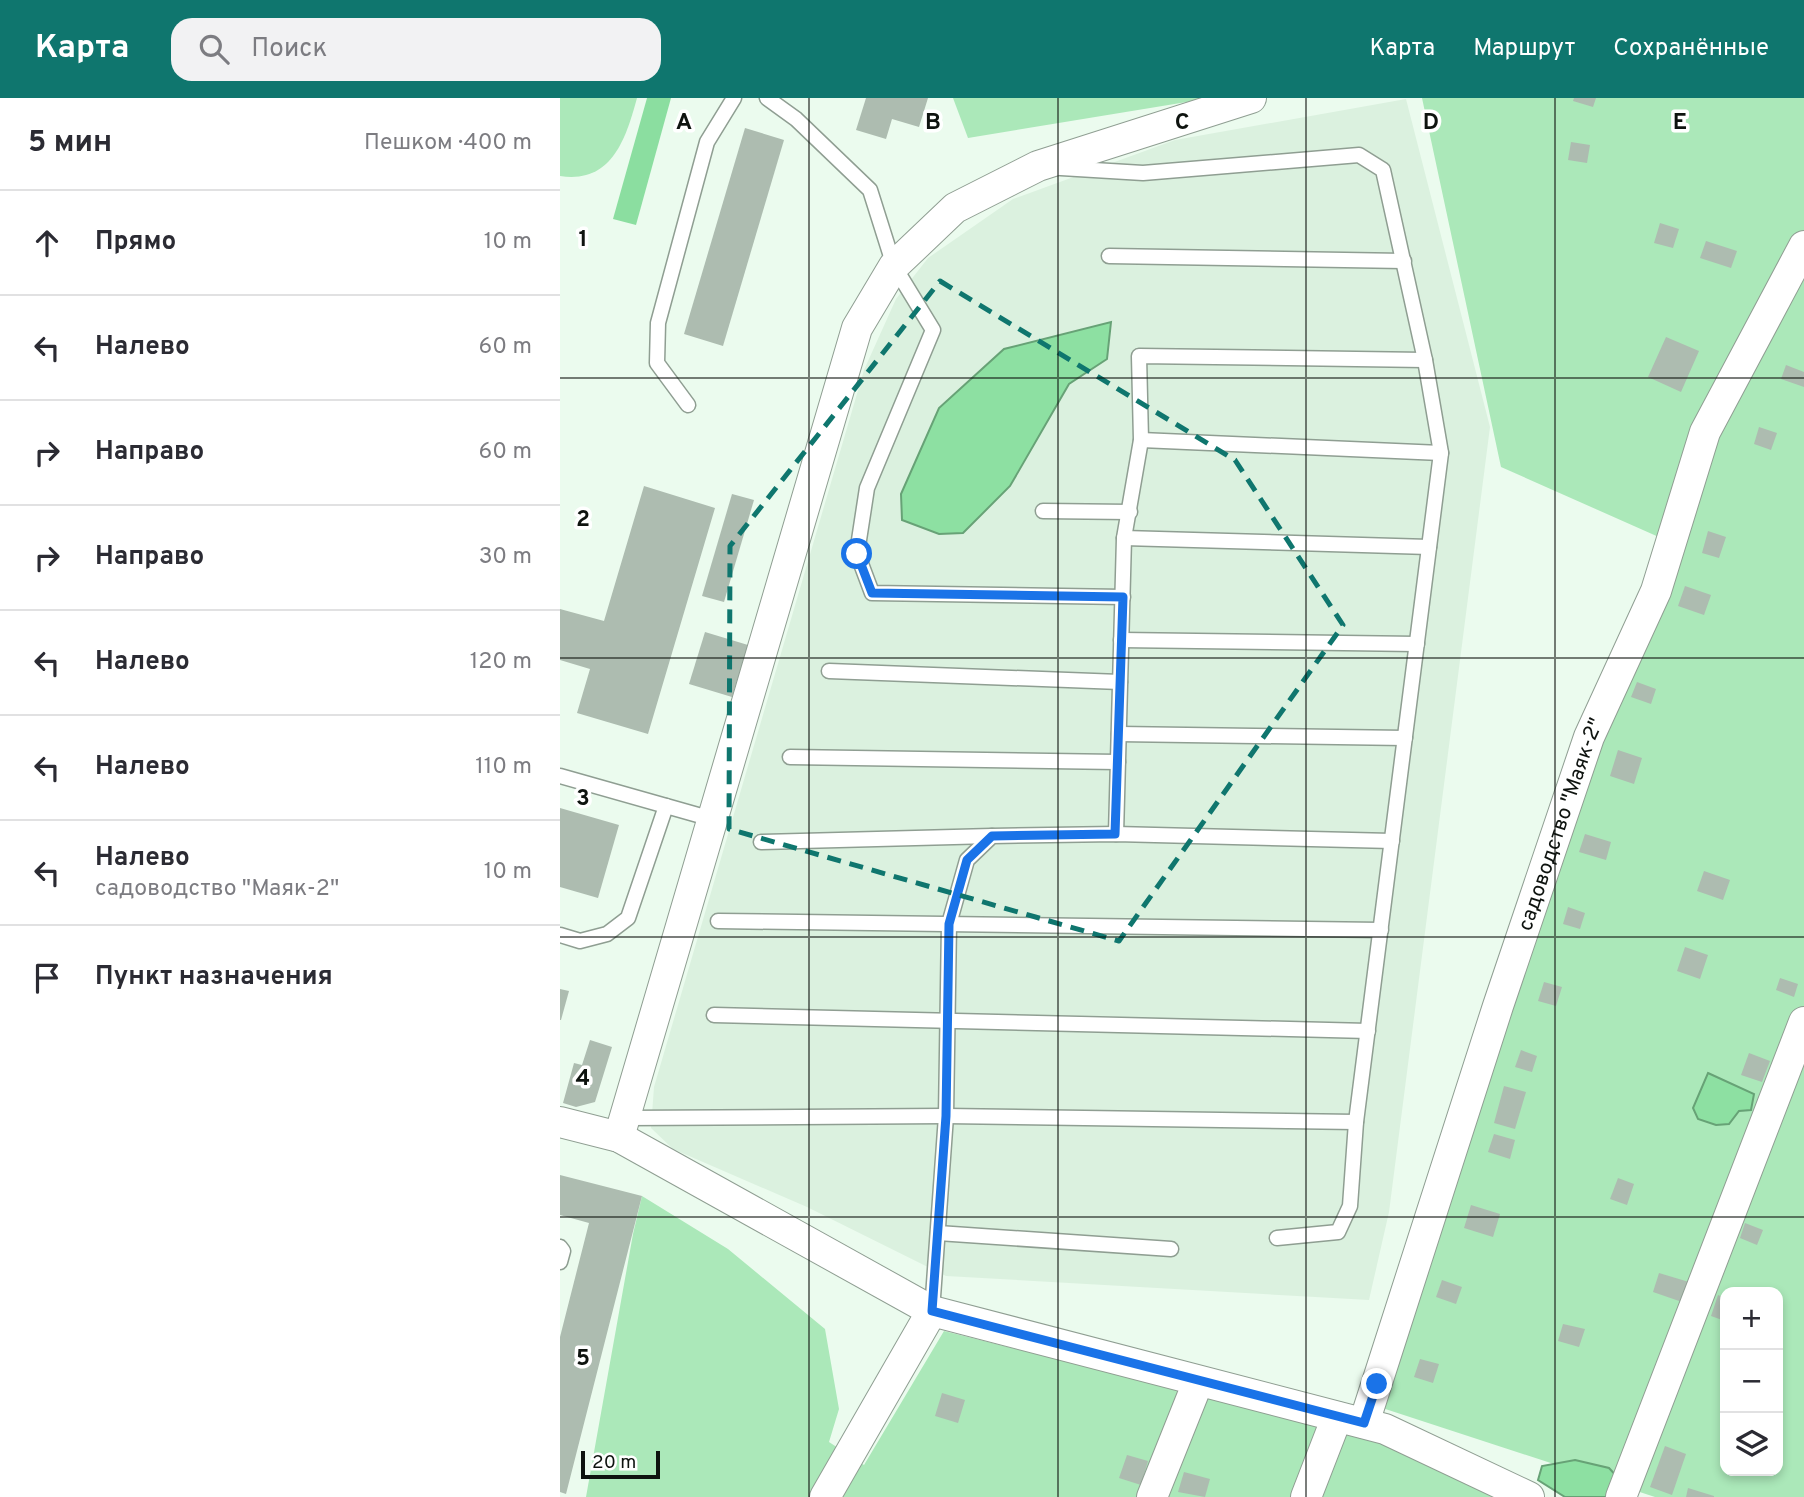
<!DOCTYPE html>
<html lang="ru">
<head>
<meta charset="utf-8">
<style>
  :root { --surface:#fff; --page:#f2f2f3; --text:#2b2b33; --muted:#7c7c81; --line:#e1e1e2; --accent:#0f766e }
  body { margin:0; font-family:Overpass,sans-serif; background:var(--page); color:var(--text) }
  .controls { position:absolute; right:21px; bottom:21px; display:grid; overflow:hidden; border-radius:14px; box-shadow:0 4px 10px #0003 }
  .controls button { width:63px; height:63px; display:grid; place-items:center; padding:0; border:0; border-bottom:2px solid var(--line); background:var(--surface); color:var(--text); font:35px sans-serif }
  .scale { position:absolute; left:21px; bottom:18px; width:79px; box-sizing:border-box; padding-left:7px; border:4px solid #0e130f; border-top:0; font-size:19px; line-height:24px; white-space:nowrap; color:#0e130f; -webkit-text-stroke:5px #fff; paint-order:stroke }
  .stop { position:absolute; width:21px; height:21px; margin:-16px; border:5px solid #1a73e8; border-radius:50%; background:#fff }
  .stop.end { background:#1a73e8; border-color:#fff; box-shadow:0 2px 7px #0008 }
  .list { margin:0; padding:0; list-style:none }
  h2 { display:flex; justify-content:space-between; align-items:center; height:91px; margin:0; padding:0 28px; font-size:30px }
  h2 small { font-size:23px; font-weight:400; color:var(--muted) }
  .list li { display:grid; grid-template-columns:46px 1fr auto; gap:21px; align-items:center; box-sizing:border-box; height:105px; padding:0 28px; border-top:2px solid var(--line) }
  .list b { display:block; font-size:26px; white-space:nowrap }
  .list p { margin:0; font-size:23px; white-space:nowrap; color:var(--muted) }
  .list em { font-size:23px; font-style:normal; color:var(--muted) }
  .icon { flex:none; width:38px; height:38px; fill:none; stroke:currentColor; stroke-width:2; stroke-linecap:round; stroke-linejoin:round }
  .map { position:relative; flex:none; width:1244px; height:1399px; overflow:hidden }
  header { display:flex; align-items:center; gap:42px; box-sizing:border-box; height:98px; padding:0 35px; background:var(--accent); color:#fff }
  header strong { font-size:33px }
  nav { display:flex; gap:38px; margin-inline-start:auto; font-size:24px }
  .search { width:490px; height:63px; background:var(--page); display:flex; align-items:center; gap:18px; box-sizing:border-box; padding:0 24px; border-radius:21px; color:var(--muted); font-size:26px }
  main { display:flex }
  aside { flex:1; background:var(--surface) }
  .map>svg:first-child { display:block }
  .built { fill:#dbf1df }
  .green { fill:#abe8b9; fill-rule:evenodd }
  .forest { fill:#8bdea0 }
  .water { fill:#8de0a2; stroke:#67a276; stroke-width:2 }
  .building { fill:#adbcb0 }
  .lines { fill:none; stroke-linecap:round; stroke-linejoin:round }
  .lane-casing { stroke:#8f9e92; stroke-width:17 }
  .street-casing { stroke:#8f9e92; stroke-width:32 }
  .lane { stroke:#fff; stroke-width:14 }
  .street { stroke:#fff; stroke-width:30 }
  .route { stroke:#1a73e8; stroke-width:9 }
  .marked { fill:none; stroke:#0f766e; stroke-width:5; stroke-dasharray:14 9; stroke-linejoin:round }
  .grid { fill:none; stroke:#0e130f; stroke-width:2; stroke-opacity:0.55 }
  .labels { text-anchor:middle; stroke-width:7; stroke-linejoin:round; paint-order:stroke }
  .street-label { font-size:21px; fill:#0e130f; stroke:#fff }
  .grid-label { font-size:23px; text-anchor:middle; font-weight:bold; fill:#0e130f; stroke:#fff; stroke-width:7; stroke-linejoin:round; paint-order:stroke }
</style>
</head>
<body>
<header>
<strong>Карта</strong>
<div class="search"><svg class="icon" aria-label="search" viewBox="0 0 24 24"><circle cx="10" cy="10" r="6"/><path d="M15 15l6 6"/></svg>Поиск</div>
<nav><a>Карта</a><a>Маршрут</a><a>Сохранённые</a></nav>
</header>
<main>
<aside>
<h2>5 мин<small>Пешком · 400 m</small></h2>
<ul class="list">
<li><svg class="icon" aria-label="ahead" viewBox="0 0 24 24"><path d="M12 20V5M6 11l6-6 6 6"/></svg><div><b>Прямо</b></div><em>10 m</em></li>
<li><svg class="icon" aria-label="left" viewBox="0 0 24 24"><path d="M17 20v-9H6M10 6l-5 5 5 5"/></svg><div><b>Налево</b></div><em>60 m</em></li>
<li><svg class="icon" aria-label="right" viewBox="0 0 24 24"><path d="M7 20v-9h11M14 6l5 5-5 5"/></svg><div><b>Направо</b></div><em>60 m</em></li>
<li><svg class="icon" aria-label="right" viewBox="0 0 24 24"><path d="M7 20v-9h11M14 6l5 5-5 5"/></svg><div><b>Направо</b></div><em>30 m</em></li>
<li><svg class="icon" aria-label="left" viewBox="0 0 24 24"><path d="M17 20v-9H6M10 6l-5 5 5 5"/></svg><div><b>Налево</b></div><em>120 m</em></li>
<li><svg class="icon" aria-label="left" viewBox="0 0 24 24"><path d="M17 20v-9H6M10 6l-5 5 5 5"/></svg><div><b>Налево</b></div><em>110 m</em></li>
<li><svg class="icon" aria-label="left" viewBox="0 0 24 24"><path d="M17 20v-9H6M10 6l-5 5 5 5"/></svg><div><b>Налево</b><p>садоводство &quot;Маяк-2&quot;</p></div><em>10 m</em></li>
<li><svg class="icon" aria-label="arrive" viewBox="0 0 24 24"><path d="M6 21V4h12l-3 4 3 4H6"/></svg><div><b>Пункт назначения</b></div></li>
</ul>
</aside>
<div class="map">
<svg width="1244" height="1399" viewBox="0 0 1244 1399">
  <rect width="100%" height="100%" fill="#ebfbee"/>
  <path class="built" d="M846 1 930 329 829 1114 809 1202 386 1178 247 1109 113 1051 91 1030 94 989 304 272 336 201 368 160 453 101 615 42Z"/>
  <g class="green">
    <path d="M0 0H77C66 40 52 86 0 78Z"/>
    <path d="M393 0H651L408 40Z"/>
    <path d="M862 0H1244V1399H1095L807 1305 1101 440 941 369ZM1165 1194H1218V1373H1165Z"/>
    <path d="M82 1098 168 1151 265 1231 279 1311 269 1344 304 1367 384 1233 828 1344 933 1399H26L73 1136Z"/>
  </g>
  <path class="forest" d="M87 0H111L76 127 53 121Z"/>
  <g class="water">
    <path d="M551 224 547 261 509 286 450 388 403 435 379 436 342 422 341 396 379 310 444 251Z"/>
    <path d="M1148 975 1194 996 1191 1012 1179 1013 1169 1026 1156 1027 1138 1021 1133 1010Z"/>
    <path d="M1015 1362 1049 1370 1060 1382 1052 1399H1005L978 1382 982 1368Z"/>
  </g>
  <g class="building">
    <path d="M306 0H368L359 29 332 21 326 41 296 32Z"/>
    <path d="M1014 0H1036L1033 9 1013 3Z"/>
    <path d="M185 30 224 42 163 248 124 236Z"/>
    <path d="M1011 44 1030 47 1027 65 1008 62Z"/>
    <path d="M1100 125 1119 131 1113 150 1094 145Z"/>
    <path d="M1146 143 1177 153 1171 170 1140 160Z"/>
    <path d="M1106 239 1139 253 1121 294 1088 279Z"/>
    <path d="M1226 267 1244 274V289L1221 281Z"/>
    <path d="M1199 329 1217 335 1211 352 1194 346Z"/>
    <path d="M84 388 155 410 88 636 17 615 30 571 0 562V511L44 523Z"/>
    <path d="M172 396 194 402 164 504 142 498Z"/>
    <path d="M1148 433 1166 439 1159 460 1142 455Z"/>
    <path d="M1125 488 1151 497 1144 517 1118 508Z"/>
    <path d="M145 534 188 547 172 599 129 586Z"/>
    <path d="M1077 584 1096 591 1091 606 1071 599Z"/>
    <path d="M1058 652 1082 660 1074 686 1050 678Z"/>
    <path d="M0 710 59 727 38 800 0 789Z"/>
    <path d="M1025 736 1051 744 1046 762 1019 754Z"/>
    <path d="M1144 773 1170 782 1163 802 1137 793Z"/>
    <path d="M1008 809 1025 815 1020 831 1003 826Z"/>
    <path d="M1125 849 1148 857 1140 881 1117 873Z"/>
    <path d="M1220 880 1238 886 1234 899 1216 892Z"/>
    <path d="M984 884 1002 889 996 908 978 903Z"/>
    <path d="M0 891 9 893 1 922H0Z"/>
    <path d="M30 942 52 949 35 1004 16 1009 3 1005 14 965 22 967Z"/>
    <path d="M961 952 977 958 972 974 955 969Z"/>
    <path d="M1189 955 1210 963 1202 984 1181 977Z"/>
    <path d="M944 988 966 994 955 1031 934 1025Z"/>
    <path d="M934 1036 955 1042 950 1061 928 1054Z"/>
    <path d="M0 1077 82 1098 6 1396 0 1394V1239L29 1125 0 1117Z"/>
    <path d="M1058 1080 1074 1086 1067 1107 1050 1101Z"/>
    <path d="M911 1107 940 1116 933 1139 904 1130Z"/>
    <path d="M1185 1125 1203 1132 1197 1147 1180 1140Z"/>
    <path d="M1099 1175 1129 1184 1122 1204 1093 1194Z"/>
    <path d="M882 1182 902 1189 896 1206 876 1199Z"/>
    <path d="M1158 1197 1165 1200V1223L1151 1218Z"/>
    <path d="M1003 1226 1025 1231 1019 1249 998 1243Z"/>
    <path d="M860 1261 879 1266 873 1285 854 1279Z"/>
    <path d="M382 1295 405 1302 398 1325 375 1318Z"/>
    <path d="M1105 1348 1126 1356 1112 1397 1090 1389Z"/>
    <path d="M567 1357 588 1363 581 1387 559 1380Z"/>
    <path d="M624 1374 650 1381 645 1399 618 1394Z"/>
    <path d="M1128 1390 1154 1398V1399H1126Z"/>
  </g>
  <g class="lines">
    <defs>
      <g id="lane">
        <path d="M207 0 236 21 310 92 334 168 373 232 307 390 297 455 312 495 563 499"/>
        <path d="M501 70 583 75 799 57 823 72 865 262 881 355 796 1024 790 1108 778 1134 717 1140"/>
        <path d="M549 158 844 163"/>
        <path d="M128 307 97 265 98 225 147 44 174 0"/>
        <path d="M581 342 881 355"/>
        <path d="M483 413 570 414"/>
        <path d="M564 440 869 449"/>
        <path d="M561 542 857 546"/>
        <path d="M269 573 560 584"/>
        <path d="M559 636 845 640"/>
        <path d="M230 659 558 664"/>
        <path d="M0 678 152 721"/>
        <path d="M556 736 564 440 581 342 579 258 865 262"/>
        <path d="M201 744 432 738"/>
        <path d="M158 823 821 832"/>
        <path d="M0 837 20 843 47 836 68 820 106 708"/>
        <path d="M154 917 808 933"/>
        <path d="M65 1020 386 1018 796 1024"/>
        <path d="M378 1135 611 1151"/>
        <path d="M0 1149 3 1153 0 1164"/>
        <path d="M372 1213 386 1018 389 826 407 762 432 738 556 736 832 743"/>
      </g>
      <g id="street">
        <path d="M0 1024 59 1039 372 1213 825 1331 969 1399"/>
        <path d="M59 1039 297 230 334 168 395 110 478 68 691 0"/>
        <path id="s1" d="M804 1325 938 908 1029 639 1096 493 1145 334 1244 148"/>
        <path d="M265 1399 372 1213"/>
        <path d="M592 1399 638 1284"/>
        <path d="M746 1399 777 1319"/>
        <path d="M1061 1399 1244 924"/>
      </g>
    </defs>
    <use href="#lane" class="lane-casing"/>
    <use href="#street" class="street-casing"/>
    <use href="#lane" class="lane"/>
    <use href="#street" class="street"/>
  </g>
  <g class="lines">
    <path class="route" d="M297 456 312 495 563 499 555 736 432 738 407 762 389 826 386 1018 372 1213 804 1325 817 1286"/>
  </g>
  <path class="marked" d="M380 183 675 362 783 527 559 843 169 731 170 448Z"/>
  <path class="grid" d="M249 0V1399M498 0V1399M746 0V1399M995 0V1399M0 280H1244M0 560H1244M0 839H1244M0 1119H1244"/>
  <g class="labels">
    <g class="street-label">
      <text dy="7" stroke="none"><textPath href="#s1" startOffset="630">садоводство "Маяк-2"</textPath></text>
    </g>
  </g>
  <g class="grid-label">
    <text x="124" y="31">A</text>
    <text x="373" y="31">B</text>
    <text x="622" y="31">C</text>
    <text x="871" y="31">D</text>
    <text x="1120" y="31">E</text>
    <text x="23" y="148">1</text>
    <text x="23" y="428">2</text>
    <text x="23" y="707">3</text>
    <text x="23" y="987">4</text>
    <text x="23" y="1267">5</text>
  </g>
</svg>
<div class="controls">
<button>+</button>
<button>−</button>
<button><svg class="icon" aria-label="layers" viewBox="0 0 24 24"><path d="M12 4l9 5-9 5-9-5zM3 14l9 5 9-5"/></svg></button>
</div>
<div class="scale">20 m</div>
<div class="stop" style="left:297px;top:456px"></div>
<div class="stop end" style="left:817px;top:1286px"></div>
</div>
</main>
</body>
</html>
